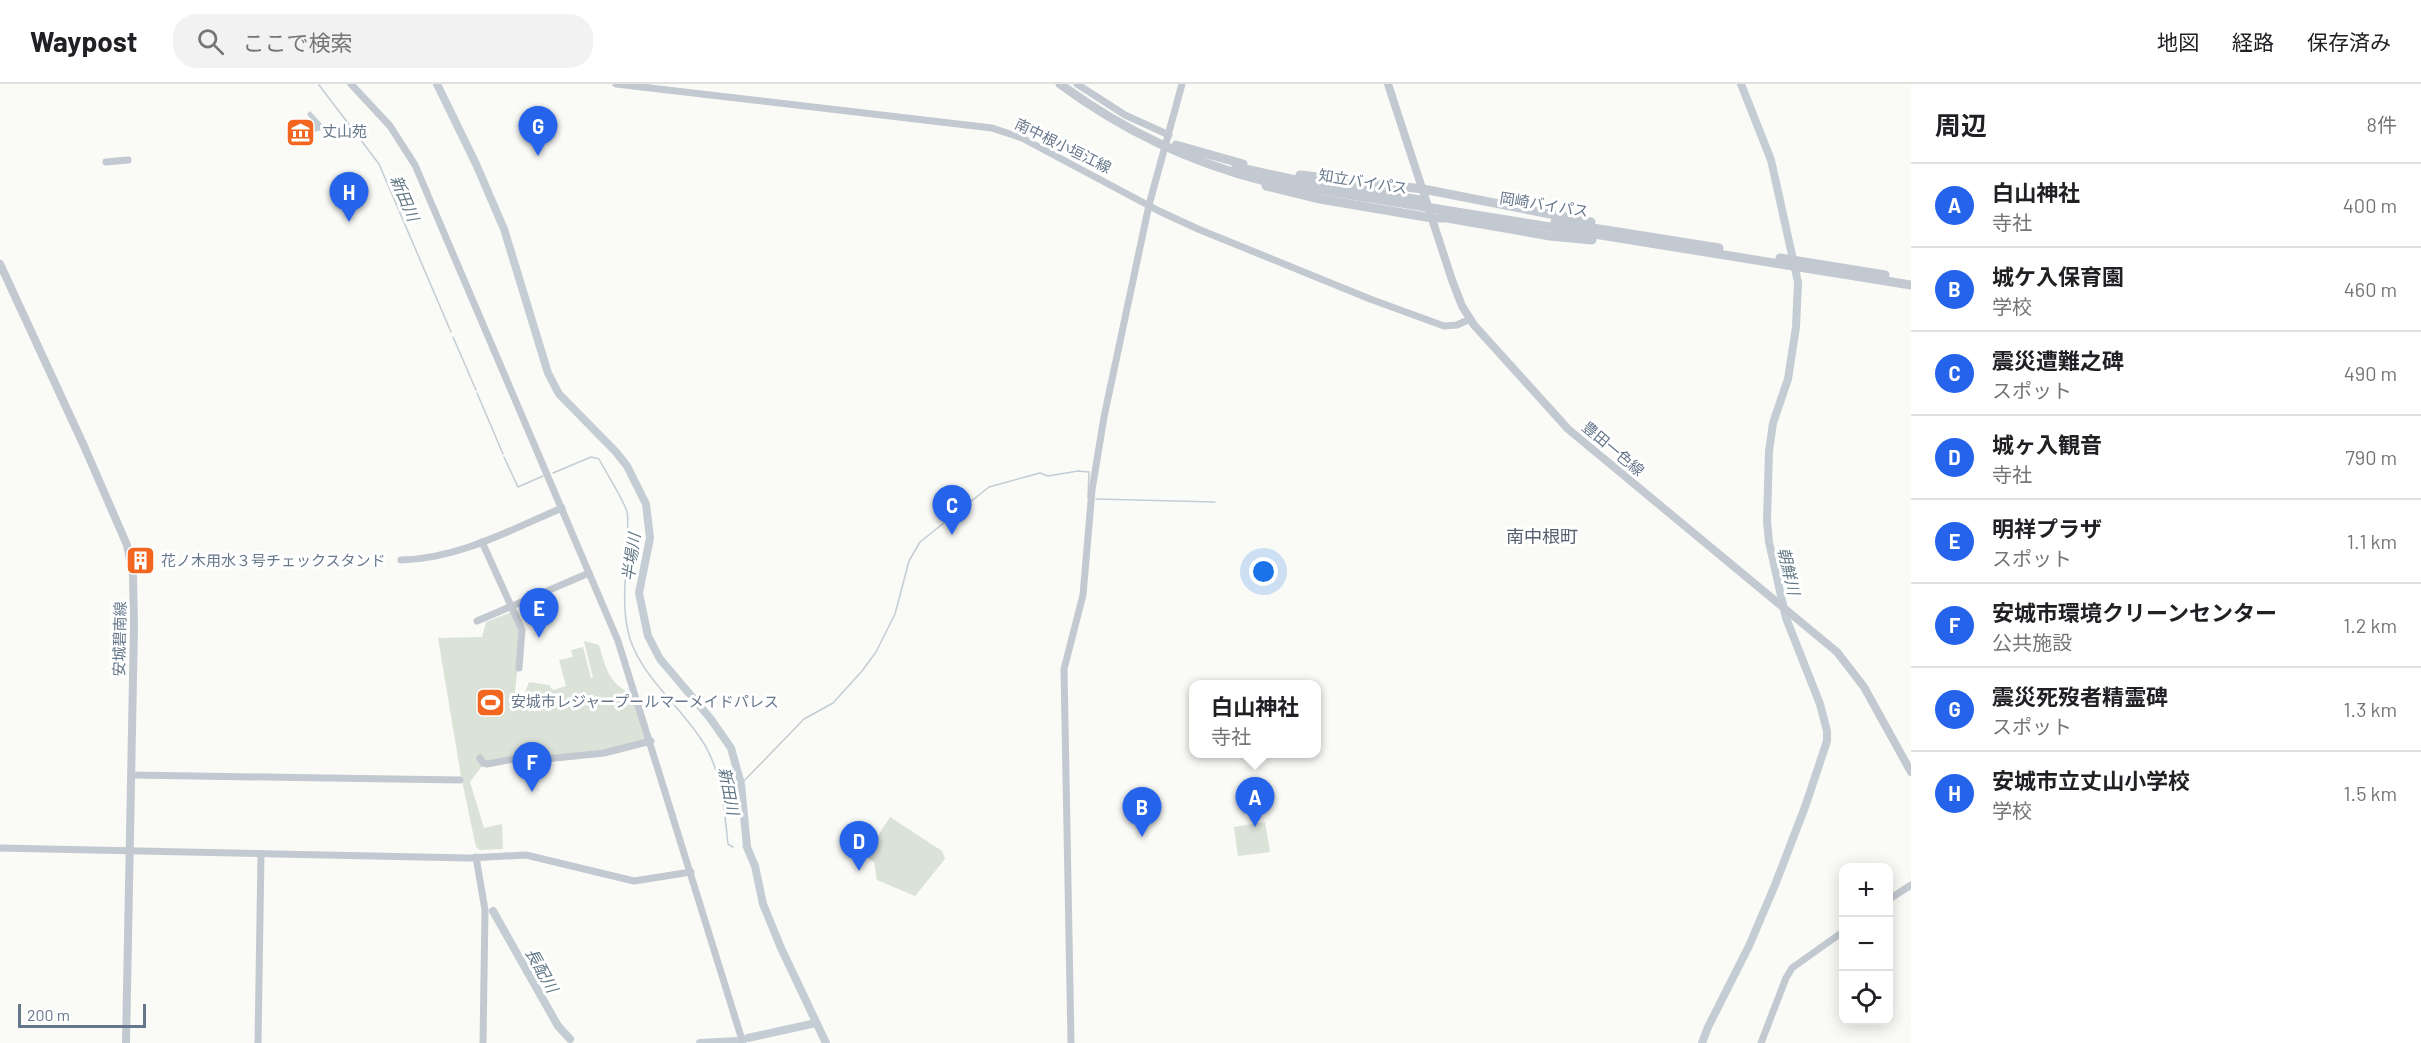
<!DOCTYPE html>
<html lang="ja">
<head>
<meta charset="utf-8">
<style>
  :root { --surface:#fff; --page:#f2f2f2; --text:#202124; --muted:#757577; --line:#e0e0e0; --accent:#2563eb }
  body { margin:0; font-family:Barlow,"Noto Sans JP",sans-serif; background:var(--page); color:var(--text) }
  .controls { position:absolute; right:18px; bottom:18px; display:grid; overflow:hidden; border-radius:12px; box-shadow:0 3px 15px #0003 }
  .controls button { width:54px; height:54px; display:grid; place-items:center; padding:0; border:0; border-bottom:2px solid var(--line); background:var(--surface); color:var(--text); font:30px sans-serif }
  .scale { position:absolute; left:18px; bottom:15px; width:128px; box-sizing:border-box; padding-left:6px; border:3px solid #66778b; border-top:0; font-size:16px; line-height:21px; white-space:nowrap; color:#66778b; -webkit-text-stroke:4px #fff; paint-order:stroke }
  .you { position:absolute; left:1264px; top:488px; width:21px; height:21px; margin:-15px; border:4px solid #fff; border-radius:50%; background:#1a73e8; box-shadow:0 0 0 9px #1a73e833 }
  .badge { display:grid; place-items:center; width:39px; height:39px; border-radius:50%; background:var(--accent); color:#fff; font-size:20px; font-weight:700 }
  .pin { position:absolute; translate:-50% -50px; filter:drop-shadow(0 2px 3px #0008) }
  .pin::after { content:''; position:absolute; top:32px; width:21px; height:18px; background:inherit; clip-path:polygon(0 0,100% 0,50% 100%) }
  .popup { position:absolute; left:1189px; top:596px; width:132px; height:78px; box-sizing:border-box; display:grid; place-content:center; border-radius:12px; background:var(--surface); filter:drop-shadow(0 2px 4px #0005); font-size:20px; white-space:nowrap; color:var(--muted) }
  .popup b { font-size:22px; color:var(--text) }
  .popup::after { content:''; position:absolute; left:50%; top:100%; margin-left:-12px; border:12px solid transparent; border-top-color:var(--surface) }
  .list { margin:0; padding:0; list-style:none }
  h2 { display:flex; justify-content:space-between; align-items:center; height:78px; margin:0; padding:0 24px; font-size:26px }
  h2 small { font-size:20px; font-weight:400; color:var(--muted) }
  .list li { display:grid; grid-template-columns:39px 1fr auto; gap:18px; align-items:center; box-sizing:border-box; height:84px; padding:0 24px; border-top:2px solid var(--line) }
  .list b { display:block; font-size:22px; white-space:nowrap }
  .list p { margin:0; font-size:20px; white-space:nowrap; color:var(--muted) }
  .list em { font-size:20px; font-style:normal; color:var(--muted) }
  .icon { flex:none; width:33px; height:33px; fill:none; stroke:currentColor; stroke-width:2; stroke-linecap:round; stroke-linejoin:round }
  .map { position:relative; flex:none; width:1911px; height:959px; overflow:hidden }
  header { display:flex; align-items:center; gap:36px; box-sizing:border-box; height:84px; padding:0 30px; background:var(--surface); border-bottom:2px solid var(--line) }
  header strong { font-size:28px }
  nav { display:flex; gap:33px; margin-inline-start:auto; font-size:21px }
  .search { width:420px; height:54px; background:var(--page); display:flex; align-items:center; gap:15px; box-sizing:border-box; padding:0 21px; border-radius:24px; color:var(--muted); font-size:22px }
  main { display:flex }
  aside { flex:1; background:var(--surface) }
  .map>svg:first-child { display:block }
  .green { fill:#dbe2d8 }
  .water { fill:#c3cdd3 }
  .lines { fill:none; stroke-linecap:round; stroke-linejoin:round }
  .stream { stroke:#c3cdd3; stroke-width:1.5 }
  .river { stroke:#c3cdd3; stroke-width:8 }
  .secondary { stroke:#c3c9d1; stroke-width:7 }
  .primary { stroke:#c3c9d1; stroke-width:8 }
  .highway { stroke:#c3c9d1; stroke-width:9 }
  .labels { text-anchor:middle; stroke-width:6; stroke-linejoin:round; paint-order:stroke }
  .poi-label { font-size:15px; fill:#66778b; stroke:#fff; text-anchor:start }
  .street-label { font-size:15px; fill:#66778b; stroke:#fff }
  .water-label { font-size:16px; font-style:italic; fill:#627886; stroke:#fff }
  .quarter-label { font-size:18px; fill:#55616f; stroke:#fff }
</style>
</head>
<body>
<header>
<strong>Waypost</strong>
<div class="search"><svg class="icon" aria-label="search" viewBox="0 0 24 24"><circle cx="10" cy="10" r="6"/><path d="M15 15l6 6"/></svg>ここで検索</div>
<nav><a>地図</a><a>経路</a><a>保存済み</a></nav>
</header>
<main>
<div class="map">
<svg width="1911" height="959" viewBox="0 0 1911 959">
  <rect width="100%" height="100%" fill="#fafaf7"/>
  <g class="green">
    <path d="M512 528 521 547 515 609 523 614 529 598 549 601 553 606 566 602 559 576 573 573 571 566 583 563 591 594H593L584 557 599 561C607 587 608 599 634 611L646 656 607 665 557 672H515L485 678 470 698 484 744 502 740 503 765 480 766 476 763 461 692 438 554 482 553 486 538Z"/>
    <path d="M890 733 942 767 945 775 915 812 877 796 874 778 865 772Z"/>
    <path d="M1265 738 1270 768 1238 772 1234 743Z"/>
  </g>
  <path class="water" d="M310 27 322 40 323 46 314 48 311 41 312 37 307 30Z"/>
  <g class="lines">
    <g class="stream">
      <path d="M319 1 379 80 451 248"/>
      <path d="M453 253 476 306"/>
      <path d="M477 309 503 370"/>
      <path d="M504 373 518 403 543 392"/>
      <path d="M553 389 591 373 599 375C606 389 623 414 627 428 629 436 627 447 627 455 627 489 620 522 630 555 643 594 679 621 701 655 722 686 724 724 728 760L733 763"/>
      <path d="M1096 415 1215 418"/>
      <path d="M741 700 804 635 833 619 862 587 876 568 895 530 909 477 920 458 989 403 1040 389 1048 392 1078 387 1089 388 1088 414"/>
      <path d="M743 763H747"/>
    </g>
    <g class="river">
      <path d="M437 0 476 80 504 145 548 289 559 310 616 368 627 382 646 420 650 454 639 509 648 552 660 575 710 634 731 664 741 700 747 763 755 782 763 820 781 864 826 959"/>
      <path d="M493 827 558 942 570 955"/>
      <path d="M748 954 816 939"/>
      <path d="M700 959 738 957"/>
      <path d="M1702 959 1708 943 1749 862 1775 801 1805 723 1827 657V647L1820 620 1786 534 1769 458 1767 437 1769 367 1773 339 1788 295 1796 243 1798 198 1771 76 1741 0"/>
    </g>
    <g class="secondary">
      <path d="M351 0 390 42 415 81 618 557 743 959"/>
      <path d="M616 0 992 44 1022 54 1159 127 1198 145 1370 215 1444 242 1457 241 1470 235"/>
      <path d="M1077 0 1125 31 1169 51"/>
      <path d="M106 78 128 76"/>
      <path d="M482 458 522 546 519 584"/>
      <path d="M401 476C458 475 510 446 562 424"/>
      <path d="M477 537 589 489"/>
      <path d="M480 674 483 679 487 680 519 674 536 676 604 669 651 657"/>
      <path d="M131 691C241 692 350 695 460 696"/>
      <path d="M0 764 469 774 526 771 634 797 691 788"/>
      <path d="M476 773 485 826 483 959"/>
      <path d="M1888 816 1911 801"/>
      <path d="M258 959 261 770"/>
      <path d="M1071 959 1064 585 1083 511 1092 406 1104 333 1149 121 1182 0"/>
      <path d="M1761 959 1786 894 1792 884 1844 847"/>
    </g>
    <g class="primary">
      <path d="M1388 0 1452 196 1462 222 1474 241 1568 345 1837 568 1864 603 1911 688"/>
      <path d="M0 180 84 362 127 461 133 490 134 542 126 959"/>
    </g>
    <g class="highway">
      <path d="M1060 0C1122 46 1189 78 1264 97L1911 201"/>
      <path d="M1176 61 1243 80"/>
      <path d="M1236 83 1291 95 1420 116"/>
      <path d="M1300 91 1423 105 1591 138"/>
      <path d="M1266 102 1320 115 1432 134H1447L1550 152 1592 156"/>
      <path d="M1555 138 1719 164"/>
      <path d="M1780 174 1885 191"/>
    </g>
  </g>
  <defs>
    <symbol id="museum-square" viewBox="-11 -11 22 22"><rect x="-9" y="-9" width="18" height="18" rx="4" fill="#f3661f" stroke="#fff"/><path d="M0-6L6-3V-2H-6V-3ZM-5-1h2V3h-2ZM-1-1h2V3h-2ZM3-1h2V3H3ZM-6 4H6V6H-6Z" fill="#fff"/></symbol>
    <symbol id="building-square" viewBox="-11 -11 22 22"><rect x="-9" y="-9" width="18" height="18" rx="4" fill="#f3661f" stroke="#fff"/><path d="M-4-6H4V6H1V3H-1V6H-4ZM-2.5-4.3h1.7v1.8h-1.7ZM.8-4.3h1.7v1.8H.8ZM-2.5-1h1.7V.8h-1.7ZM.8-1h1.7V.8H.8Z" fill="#fff"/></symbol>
    <symbol id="stadium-square" viewBox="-11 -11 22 22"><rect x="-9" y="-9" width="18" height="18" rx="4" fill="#f3661f" stroke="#fff"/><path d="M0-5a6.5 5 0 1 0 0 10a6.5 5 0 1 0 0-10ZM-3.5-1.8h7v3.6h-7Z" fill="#fff"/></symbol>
  </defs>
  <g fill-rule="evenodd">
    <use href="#museum-square" x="284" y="32" width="33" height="33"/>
    <use href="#building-square" x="124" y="460" width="33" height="33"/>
    <use href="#stadium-square" x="474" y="602" width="33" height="33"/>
  </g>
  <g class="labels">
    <g class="poi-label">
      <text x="322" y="53">丈山苑</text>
      <text x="161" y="482">花ノ木用水３号チェックスタンド</text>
      <text x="511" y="623">安城市レジャープールマーメイドパレス</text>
    </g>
    <g class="street-label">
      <text transform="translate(1063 62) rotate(26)" y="5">南中根小垣江線</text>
      <text transform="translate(1363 98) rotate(9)" y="5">知立バイパス</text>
      <text transform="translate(1544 121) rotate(9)" y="5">岡崎バイパス</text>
      <text transform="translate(1613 365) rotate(40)" y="5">豊田一色線</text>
      <text transform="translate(120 555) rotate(-89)" y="5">安城碧南線</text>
    </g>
    <g class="water-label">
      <text transform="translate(405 114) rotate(67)" y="6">新田川</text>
      <text transform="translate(631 473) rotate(-82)" y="6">半場川</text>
      <text transform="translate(1789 487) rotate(77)" y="6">朝鮮川</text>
      <text transform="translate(729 707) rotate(79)" y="6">新田川</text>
      <text transform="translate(542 886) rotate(61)" y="6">長配川</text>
    </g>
    <g class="quarter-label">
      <text x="1542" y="459">南中根町</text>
    </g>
  </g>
</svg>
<div class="controls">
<button>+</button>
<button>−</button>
<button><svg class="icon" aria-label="locate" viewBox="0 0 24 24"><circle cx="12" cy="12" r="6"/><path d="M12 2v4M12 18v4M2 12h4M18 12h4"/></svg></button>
</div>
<div class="scale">200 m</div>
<div class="you"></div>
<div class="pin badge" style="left:1255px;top:743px">A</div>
<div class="popup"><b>白山神社</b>寺社</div>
<div class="pin badge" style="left:1142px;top:753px">B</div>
<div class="pin badge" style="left:952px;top:451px">C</div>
<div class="pin badge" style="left:859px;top:787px">D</div>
<div class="pin badge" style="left:539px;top:554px">E</div>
<div class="pin badge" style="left:532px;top:708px">F</div>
<div class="pin badge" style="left:538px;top:72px">G</div>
<div class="pin badge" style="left:349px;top:138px">H</div>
</div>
<aside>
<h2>周辺<small>8件</small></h2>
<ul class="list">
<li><span class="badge">A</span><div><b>白山神社</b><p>寺社</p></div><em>400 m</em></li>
<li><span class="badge">B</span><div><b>城ケ入保育園</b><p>学校</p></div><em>460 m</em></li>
<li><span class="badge">C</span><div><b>震災遭難之碑</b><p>スポット</p></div><em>490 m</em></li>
<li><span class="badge">D</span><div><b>城ヶ入観音</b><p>寺社</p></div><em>790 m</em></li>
<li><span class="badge">E</span><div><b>明祥プラザ</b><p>スポット</p></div><em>1.1 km</em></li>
<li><span class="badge">F</span><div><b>安城市環境クリーンセンター</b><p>公共施設</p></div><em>1.2 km</em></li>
<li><span class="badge">G</span><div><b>震災死歿者精霊碑</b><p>スポット</p></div><em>1.3 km</em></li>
<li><span class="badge">H</span><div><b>安城市立丈山小学校</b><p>学校</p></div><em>1.5 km</em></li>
</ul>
</aside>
</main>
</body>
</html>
